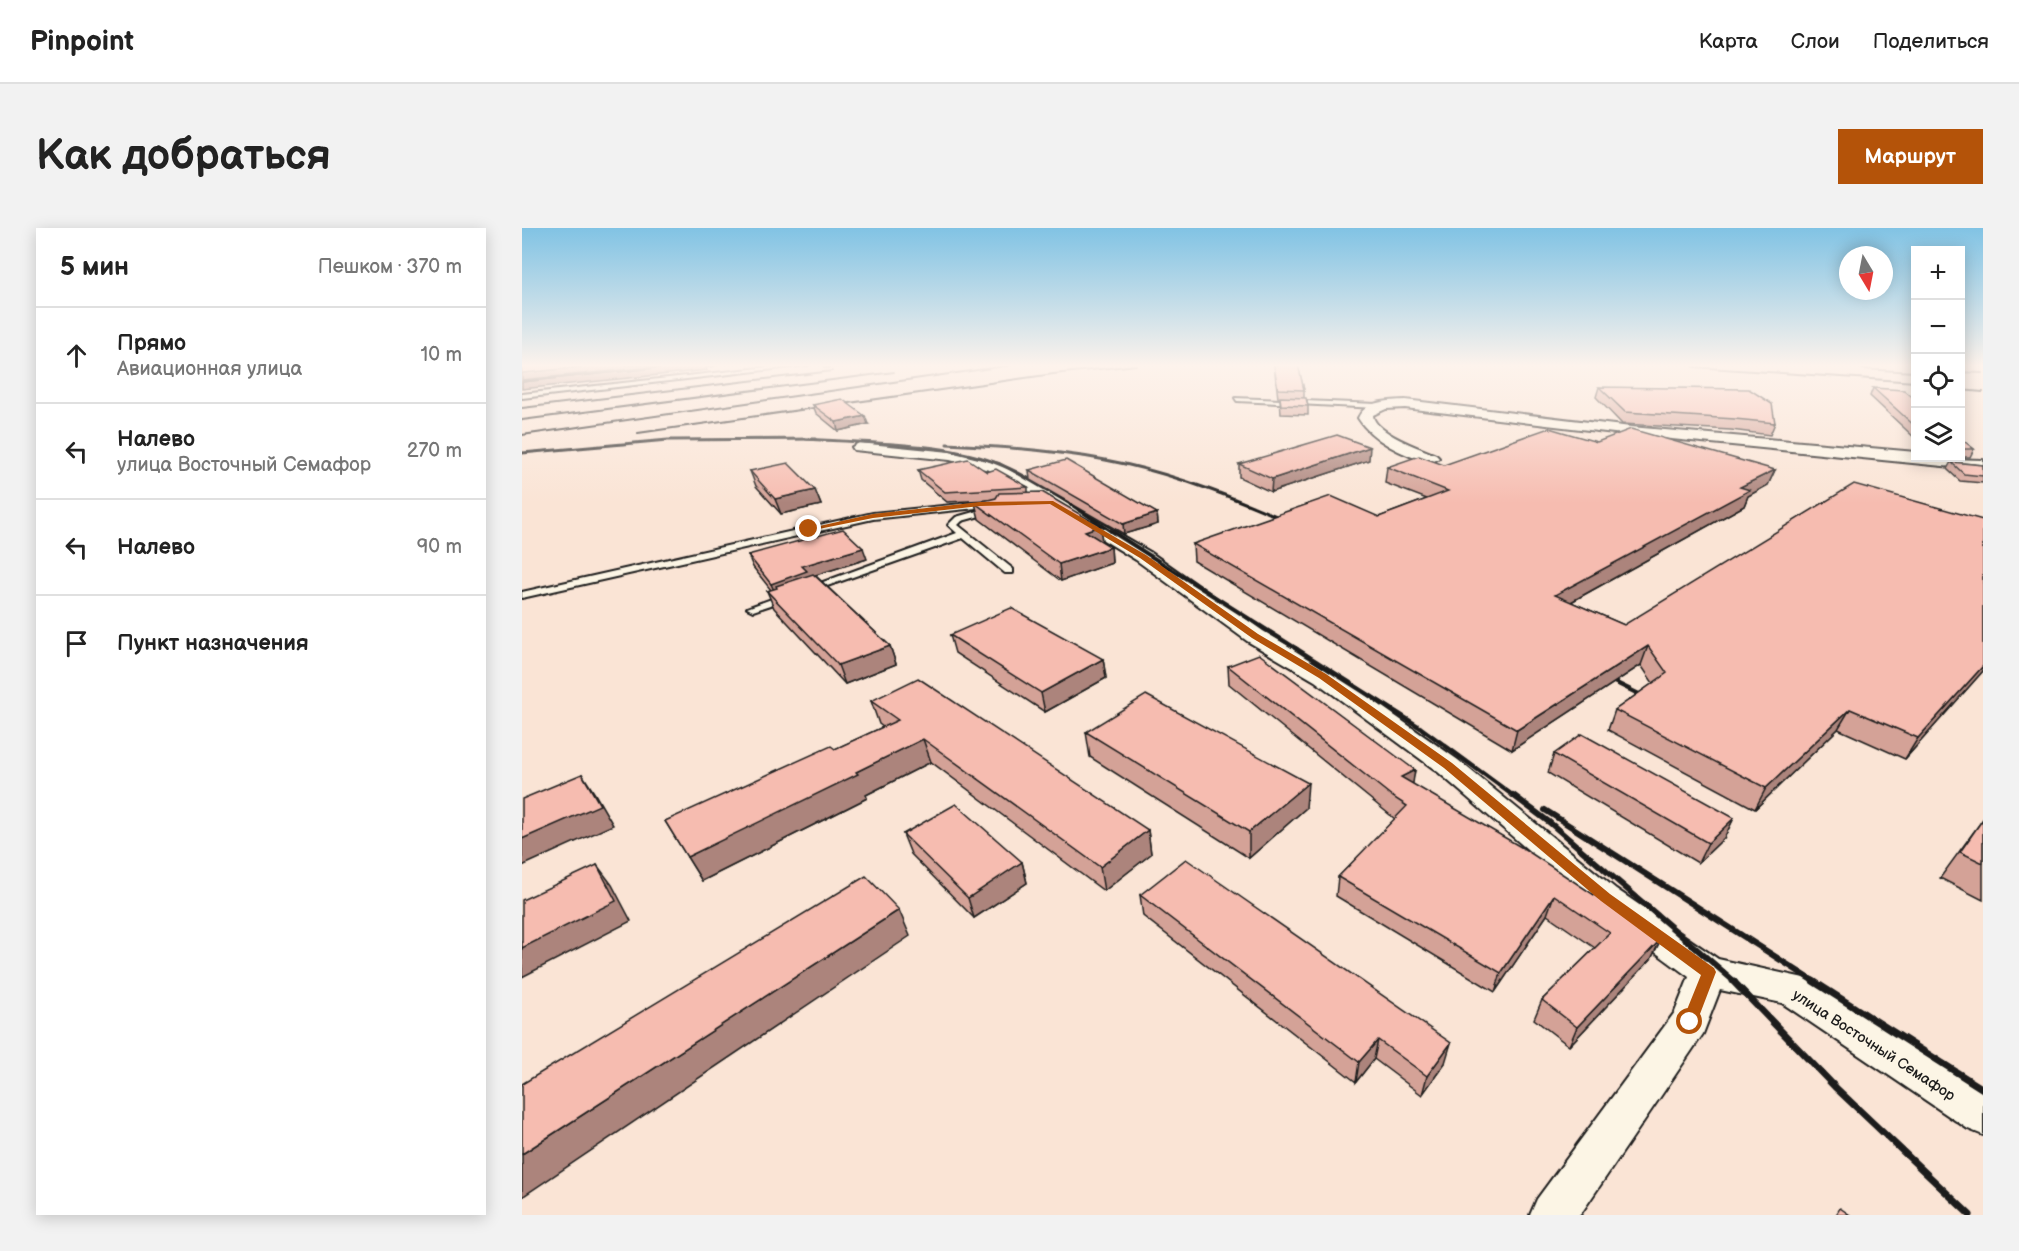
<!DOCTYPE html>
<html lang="ru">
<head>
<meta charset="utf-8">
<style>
  :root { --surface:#fff; --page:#f2f2f2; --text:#222; --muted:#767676; --line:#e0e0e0; --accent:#b45309 }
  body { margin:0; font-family:"Balsamiq Sans",sans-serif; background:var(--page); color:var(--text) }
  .controls { position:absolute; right:18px; top:18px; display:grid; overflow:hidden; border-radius:0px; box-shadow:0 3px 15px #0003 }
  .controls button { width:54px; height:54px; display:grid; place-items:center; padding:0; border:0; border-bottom:2px solid var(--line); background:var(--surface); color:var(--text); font:30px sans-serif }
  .compass { position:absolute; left:1317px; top:18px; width:54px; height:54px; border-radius:50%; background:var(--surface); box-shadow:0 3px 15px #0003; rotate:170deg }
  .stop { position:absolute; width:18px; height:18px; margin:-14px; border:4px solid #b45309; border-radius:50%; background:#fff }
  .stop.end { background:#b45309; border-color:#fff; box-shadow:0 2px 6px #0008 }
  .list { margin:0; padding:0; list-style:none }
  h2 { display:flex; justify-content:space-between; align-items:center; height:78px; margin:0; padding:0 24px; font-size:26px }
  h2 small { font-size:20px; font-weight:400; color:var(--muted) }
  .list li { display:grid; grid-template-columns:39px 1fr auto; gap:18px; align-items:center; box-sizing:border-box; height:96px; padding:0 24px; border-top:2px solid var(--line) }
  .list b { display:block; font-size:22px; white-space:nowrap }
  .list p { margin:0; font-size:20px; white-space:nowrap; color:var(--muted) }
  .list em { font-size:20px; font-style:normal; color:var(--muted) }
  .icon { flex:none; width:33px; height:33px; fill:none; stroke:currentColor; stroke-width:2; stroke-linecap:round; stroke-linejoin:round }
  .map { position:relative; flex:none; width:1461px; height:987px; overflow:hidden; border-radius:0px }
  header { display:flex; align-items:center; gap:36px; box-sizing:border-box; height:84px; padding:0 30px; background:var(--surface); border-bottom:2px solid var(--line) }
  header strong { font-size:28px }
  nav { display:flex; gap:33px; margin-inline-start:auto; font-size:21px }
  .intro { display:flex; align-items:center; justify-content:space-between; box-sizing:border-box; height:144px; padding:0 36px }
  h1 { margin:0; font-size:42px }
  .button { padding:15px 27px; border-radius:0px; background:var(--accent); color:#fff; font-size:21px; font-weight:700 }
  main { display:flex; gap:36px; padding:0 36px }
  aside { flex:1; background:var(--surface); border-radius:0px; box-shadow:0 3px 15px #0003 }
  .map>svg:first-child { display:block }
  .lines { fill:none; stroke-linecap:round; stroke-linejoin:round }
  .lane-casing { stroke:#1c1c1c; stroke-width:4 }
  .street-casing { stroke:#1c1c1c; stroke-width:4 }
  .lane { fill:#fcf5e5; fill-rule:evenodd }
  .street { fill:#fcf5e5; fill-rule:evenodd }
  .rail-far5 { stroke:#1c1c1c; stroke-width:2 }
  .rail-far4 { stroke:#1c1c1c; stroke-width:3 }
  .rail-far3 { stroke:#1c1c1c; stroke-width:4 }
  .rail-far2 { stroke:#1c1c1c; stroke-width:4.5 }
  .rail-far1 { stroke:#1c1c1c; stroke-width:6 }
  .rail { stroke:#1c1c1c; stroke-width:7 }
  .wall { fill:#d4a297; stroke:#1c1c1c; stroke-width:1.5 }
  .shaded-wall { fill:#ac847b; stroke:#1c1c1c; stroke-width:1.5 }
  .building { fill:#f6bcb0; stroke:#1c1c1c; stroke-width:1.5 }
  .route { fill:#b45309 }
  .labels { text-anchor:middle; stroke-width:4.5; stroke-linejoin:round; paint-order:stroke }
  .street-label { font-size:15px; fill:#1c1c1c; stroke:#fcf5e5 }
</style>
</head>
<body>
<header>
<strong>Pinpoint</strong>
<nav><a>Карта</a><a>Слои</a><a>Поделиться</a></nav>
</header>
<div class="intro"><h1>Как добраться</h1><a class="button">Маршрут</a></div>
<main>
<aside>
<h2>5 мин<small>Пешком · 370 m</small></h2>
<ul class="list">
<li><svg class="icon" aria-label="ahead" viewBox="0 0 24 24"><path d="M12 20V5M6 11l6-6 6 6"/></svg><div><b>Прямо</b><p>Авиационная улица</p></div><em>10 m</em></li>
<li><svg class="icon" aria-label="left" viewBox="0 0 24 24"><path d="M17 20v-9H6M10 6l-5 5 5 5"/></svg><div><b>Налево</b><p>улица Восточный Семафор</p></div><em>270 m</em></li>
<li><svg class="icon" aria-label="left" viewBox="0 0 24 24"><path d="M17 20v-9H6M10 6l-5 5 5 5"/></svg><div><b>Налево</b></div><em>90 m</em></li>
<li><svg class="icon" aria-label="arrive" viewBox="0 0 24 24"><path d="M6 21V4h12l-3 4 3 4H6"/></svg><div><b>Пункт назначения</b></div></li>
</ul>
</aside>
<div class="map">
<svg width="1461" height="987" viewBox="0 0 1461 987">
  <rect width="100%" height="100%" fill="#fae4d5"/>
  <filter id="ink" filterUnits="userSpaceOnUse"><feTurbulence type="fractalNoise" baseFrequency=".0167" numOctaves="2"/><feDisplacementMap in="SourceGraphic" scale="12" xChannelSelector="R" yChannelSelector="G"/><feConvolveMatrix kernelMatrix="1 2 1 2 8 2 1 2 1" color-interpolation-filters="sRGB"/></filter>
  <g filter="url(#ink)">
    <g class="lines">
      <defs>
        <g id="lane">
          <path d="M173 137H193L165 142 162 140Z"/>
          <path d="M265 137H286L0 170V166Z"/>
          <path d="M713 170 855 176 858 178 855 180 715 173Z"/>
          <path d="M470 273 473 274V278L351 291 0 370V364L351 285Z"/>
          <path d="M473 278 478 281 476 283 440 293 436 297 491 341V345H483L441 310 291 363 287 364 282 361 435 305 426 297 434 289Z"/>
          <path d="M266 365 270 366V370L231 383 225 380Z"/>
        </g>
        <g id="street">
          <path d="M883 172 1109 199 1394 224V230L1461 232V242L1109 207 883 180 864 181 851 187C851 204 900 221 914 227L917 230 909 235C883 228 850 213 836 190 844 172 867 173 883 172Z"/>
          <path d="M337 215 428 224 477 236 628 324 741 403 809 443 936 532 1094 661 1196 731 1282 750 1461 863V907L1446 901 1260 775 1198 762 1181 806 1058 987H1008L1015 971 1153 784 1167 749 1072 679 916 544 793 453 725 413 614 332 467 242 428 232 332 222 330 219Z"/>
        </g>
      </defs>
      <use href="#lane" class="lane-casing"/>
      <use href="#street" class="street-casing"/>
      <use href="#lane" class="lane"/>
      <use href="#street" class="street"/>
      <g class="rail-far5">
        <path d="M1307 137 1349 139"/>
        <path d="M1172 139 1394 154"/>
        <path d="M302 140 334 137"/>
        <path d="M1340 141 1394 144"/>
        <path d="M1438 144 1461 145"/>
        <path d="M1438 162 1461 164"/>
        <path d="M0 180 310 143"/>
        <path d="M0 192 372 144"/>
        <path d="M116 205 531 146 614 137"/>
        <path d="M0 207 490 137"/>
        <path d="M284 211 293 212"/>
        <path d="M164 212 293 211"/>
      </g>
      <g class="rail-far4">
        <path d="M284 211C341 215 419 214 472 234 514 250 553 280 591 305"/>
        <path d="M425 216C485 219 545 223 603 236 660 249 715 271 768 294"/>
        <path d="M0 225 146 212 293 211"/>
      </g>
      <path class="rail-far3" d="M589 303 775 421"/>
      <g class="rail-far2">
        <path d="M773 420 899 500 993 569"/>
        <path d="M1080 448 1131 473"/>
      </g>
      <g class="rail-far1">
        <path d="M991 567 1027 594 1213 754"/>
        <path d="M1023 582 1293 754"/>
      </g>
      <g class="rail">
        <path d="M1211 753 1314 860 1448 987"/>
        <path d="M1291 753 1461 861"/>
      </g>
    </g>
    <g class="wall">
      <path d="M752 137H776L782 162V170L786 178V187L759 186 758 170H756Z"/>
      <path d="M1077 159 1253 195 1248 207 1209 202 1100 196 1074 169Z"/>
      <path d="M1351 160 1394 172V211L1348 168Z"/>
      <path d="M291 177 346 196 316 203 294 185Z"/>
      <path d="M1438 210 1452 221 1448 229H1438Z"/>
      <path d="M1075 214 1253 242 1246 257 1226 268 1222 278 1049 374 1102 397 1461 292V443L1383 531 1316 501 1233 581 1086 502 1093 482 1131 455 1119 437 990 522 672 333 671 316 857 289 905 271 863 255 865 239 922 237Z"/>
      <path d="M847 232 749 264 717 249V236Z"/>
      <path d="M1429 234 1461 237V255L1438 253 1425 241Z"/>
      <path d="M396 242 465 244 506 259V264L578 298 580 313 589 319 590 335 539 353 457 291 453 275 466 272 425 274 399 252Z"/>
      <path d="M507 242 635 285 636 296 602 306 508 252Z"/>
      <path d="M228 243 293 262 299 277 259 286 234 258Z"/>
      <path d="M226 327 345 331 293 347 368 418 374 436 323 456 252 380 245 363 249 362 231 339Z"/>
      <path d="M428 407 581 431 584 450 523 484 433 425Z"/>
      <path d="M706 438 893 542 890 556 1139 711 1129 731 1047 818 1012 791 1020 772 1073 720 1025 687 973 764 814 668 816 649 873 591 707 456Z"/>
      <path d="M349 473 626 602 629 626 582 663 409 534 344 567 345 570 180 653 143 593 313 521 361 499 357 496Z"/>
      <path d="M564 504 784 580 727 630 568 529Z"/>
      <path d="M1032 526 1212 590 1202 610 1176 635 1026 545Z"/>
      <path d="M1461 591V672L1418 650Z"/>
      <path d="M381 606 500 634 505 655 452 690 389 626Z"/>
      <path d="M618 667 923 835 900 867 852 831 834 854 621 688Z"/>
    </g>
    <g class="shaded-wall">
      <path d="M80 137H151L0 152V145Z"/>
      <path d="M162 137H183L185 142 0 161V154Z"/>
      <path d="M343 188 346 196 316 203 314 194Z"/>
      <path d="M848 219 847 232 749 264 750 251Z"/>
      <path d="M1253 242 1246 257 1226 268 1222 278 1029 385 1033 367 1218 259Z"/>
      <path d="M293 262 299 277 259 286 253 271Z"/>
      <path d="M635 285 636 296 602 306 601 296Z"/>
      <path d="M578 298 580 314 563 303Z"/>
      <path d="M589 319 590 335 539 353 537 336Z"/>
      <path d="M341 320 345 331 287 349 254 367 249 356 280 338Z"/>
      <path d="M368 418 374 436 323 456 316 437Z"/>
      <path d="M1126 418 1119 437 990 522 995 502Z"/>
      <path d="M581 431 584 450 523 484 519 465Z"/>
      <path d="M1461 438V443L1383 531 1396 510Z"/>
      <path d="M1328 481 1316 501 1233 581 1244 560Z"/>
      <path d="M401 511 409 534 344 567 345 570 180 653 165 629 334 544Z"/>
      <path d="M893 542 890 561 879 549Z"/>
      <path d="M60 546 73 566 91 597 0 638V611Z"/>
      <path d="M786 555 784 580 727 630V604Z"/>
      <path d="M1212 590 1202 610 1176 635 1186 615Z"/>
      <path d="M626 602 629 626 582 663 578 639Z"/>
      <path d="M500 634 505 655 452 690 446 670Z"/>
      <path d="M75 637 90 657 109 693 0 749V720Z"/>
      <path d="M1032 667 1025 687 973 764 979 745Z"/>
      <path d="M377 682 388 708 0 969V926Z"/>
      <path d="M1139 711 1129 731 1047 818 1055 799Z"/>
      <path d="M856 812 852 831 834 854 837 834Z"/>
      <path d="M929 815 923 835 900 867 905 848Z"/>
    </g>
    <g class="building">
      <path d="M0 137H80L0 145Z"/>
      <path d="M162 137 0 154V153Z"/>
      <path d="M752 137H776L782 162 756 161Z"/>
      <path d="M1077 159 1227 161 1250 176 1253 195 1213 191 1103 184Z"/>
      <path d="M1351 160 1382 162 1394 172V199Z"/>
      <path d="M758 169 784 170 786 178 759 177Z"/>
      <path d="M320 171 343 188 314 194 291 177Z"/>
      <path d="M1027 200 1075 214 1109 201 1253 242 1218 259 1228 262 1033 367 1102 397 1332 256 1461 292V438L1396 510 1328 481 1244 560 1093 482 1145 445 1126 418 995 502 671 316 809 268 857 289 926 263 865 239 897 228 922 237Z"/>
      <path d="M815 207 848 219 750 251 717 236Z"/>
      <path d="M1438 210 1452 221H1438Z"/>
      <path d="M446 231 465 244 474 241 506 259 423 264 396 242Z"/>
      <path d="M544 232 635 285 601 296 507 242Z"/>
      <path d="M1429 234 1461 237V248L1442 246Z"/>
      <path d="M266 235 293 262 253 271 228 243Z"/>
      <path d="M520 264 578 298 563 303 589 319 537 336 453 275 474 270 477 265Z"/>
      <path d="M321 301 341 320 280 338 285 343 249 356 226 327Z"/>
      <path d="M291 346 368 418 316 437 245 363 255 360 254 358Z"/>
      <path d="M489 380 581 431 519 465 428 407Z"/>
      <path d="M737 426 893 542 879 549 1004 622 1139 711 1055 799 1020 772 1088 705 1032 667 979 745 816 649 885 578 871 569 706 438Z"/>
      <path d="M396 450 626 602 578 639 401 511 334 544 336 546 165 629 143 593 309 518 313 521 376 492 349 473Z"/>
      <path d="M624 467 786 555 727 604 564 504Z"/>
      <path d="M1060 506 1212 590 1186 615 1032 526Z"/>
      <path d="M60 546 78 577 0 611V571Z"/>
      <path d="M434 576 500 634 446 670 381 606Z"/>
      <path d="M1461 591V635L1438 624Z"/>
      <path d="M664 631 929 815 905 848 856 812 837 834 618 667Z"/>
      <path d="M75 637 94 673 0 720V672Z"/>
      <path d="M344 648 377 682 0 926V856Z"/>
      <path d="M1318 980 1328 987H1314Z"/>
    </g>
  </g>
  <linearGradient id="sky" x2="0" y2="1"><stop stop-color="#81c3e4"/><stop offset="0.5" stop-color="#fdf3ec"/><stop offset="1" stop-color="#fdf3ec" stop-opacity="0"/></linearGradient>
  <rect width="1461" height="275" fill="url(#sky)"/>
  <path class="route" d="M531 273 624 327 736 406 804 446 930 535 1088 666 1192 740 1194 744 1173 799 1168 801 1163 799 1160 794 1179 747 1079 673 922 540 797 450 730 410 618 330 528 276 458 278 351 290 287 303 284 301 351 286 458 274Z"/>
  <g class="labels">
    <g class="street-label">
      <text transform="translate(1352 817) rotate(33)" y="5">улица Восточный Семафор</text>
    </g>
  </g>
</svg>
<div class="controls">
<button>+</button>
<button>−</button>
<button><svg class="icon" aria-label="locate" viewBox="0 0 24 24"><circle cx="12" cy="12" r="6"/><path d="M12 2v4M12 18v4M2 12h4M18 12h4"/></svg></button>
<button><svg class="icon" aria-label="layers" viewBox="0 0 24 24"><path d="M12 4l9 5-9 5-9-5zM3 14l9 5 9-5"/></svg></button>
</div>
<svg class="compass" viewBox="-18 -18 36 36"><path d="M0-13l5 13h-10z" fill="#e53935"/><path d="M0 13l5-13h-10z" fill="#767676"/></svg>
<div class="stop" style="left:1168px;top:794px"></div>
<div class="stop end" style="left:287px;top:301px"></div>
</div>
</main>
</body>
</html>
